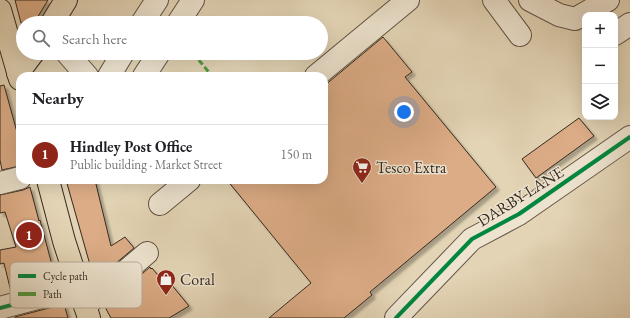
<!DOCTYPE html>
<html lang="en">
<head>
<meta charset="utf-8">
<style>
  :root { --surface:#fff; --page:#f2f2f2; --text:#202124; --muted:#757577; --line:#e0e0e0; --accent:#8f2418 }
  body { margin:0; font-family:"EB Garamond",serif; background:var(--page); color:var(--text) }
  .controls { position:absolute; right:12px; top:12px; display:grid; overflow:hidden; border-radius:8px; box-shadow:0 4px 16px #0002 }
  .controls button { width:36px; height:36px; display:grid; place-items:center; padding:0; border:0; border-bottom:1px solid var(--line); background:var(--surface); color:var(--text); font:20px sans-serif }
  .you { position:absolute; left:404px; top:112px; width:14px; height:14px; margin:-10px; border:3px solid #fff; border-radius:50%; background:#1a73e8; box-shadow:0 0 0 6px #1a73e833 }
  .badge { display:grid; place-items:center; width:26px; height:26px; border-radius:50%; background:var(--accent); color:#fff; font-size:13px; font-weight:700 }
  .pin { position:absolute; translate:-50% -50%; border:2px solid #fff; box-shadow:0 1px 4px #0006 }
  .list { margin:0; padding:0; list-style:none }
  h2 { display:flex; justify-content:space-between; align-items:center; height:52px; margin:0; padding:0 16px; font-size:17px }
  h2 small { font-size:13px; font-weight:400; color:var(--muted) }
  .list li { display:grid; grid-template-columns:26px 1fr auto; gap:12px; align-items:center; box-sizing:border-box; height:60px; padding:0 16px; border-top:1px solid var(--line) }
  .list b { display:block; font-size:15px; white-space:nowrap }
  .list p { margin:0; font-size:13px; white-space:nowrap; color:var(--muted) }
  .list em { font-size:13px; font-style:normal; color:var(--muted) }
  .icon { flex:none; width:22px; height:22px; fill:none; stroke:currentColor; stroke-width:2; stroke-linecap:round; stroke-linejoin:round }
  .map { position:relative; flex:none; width:630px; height:318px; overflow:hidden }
  .search { position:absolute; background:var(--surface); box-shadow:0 4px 16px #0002; left:16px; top:16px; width:312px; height:44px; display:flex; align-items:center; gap:10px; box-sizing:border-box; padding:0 14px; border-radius:22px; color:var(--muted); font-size:15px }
  .panel { position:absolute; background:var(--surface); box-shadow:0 4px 16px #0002; left:16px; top:72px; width:312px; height:112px; border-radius:12px }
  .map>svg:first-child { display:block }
  .building { fill:#dcac86; stroke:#342a20; filter:url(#shadow) }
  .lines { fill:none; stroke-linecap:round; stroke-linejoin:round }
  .minor-casing { stroke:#605445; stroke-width:24 }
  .major-casing { stroke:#342a20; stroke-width:24 }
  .highway-casing { stroke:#342a20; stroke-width:24 }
  .minor { stroke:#ede3cf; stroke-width:22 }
  .major { stroke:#e3d4b5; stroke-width:22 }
  .highway { stroke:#e3d4b5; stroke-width:22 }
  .quiet { stroke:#519c3f; stroke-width:3; stroke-dasharray:6 3; stroke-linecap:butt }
  .cycleway-casing { stroke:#ede3cf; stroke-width:6 }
  .cycleway { stroke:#00873e; stroke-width:4 }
  .labels { text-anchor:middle; stroke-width:3; stroke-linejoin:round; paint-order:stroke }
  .poi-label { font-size:16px; fill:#342a20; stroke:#ede3cf; text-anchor:start }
  .street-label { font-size:16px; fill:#342a20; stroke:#ede3cf }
  .key { fill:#ede3cf; stroke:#b6ac9a; stroke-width:1 }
  .key-label { font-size:11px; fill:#342a20 }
</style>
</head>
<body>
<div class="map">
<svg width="630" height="318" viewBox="0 0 630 318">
  <defs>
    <filter id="shadow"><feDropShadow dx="3.5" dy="3.5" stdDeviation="1" flood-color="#0004"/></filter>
  </defs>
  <rect width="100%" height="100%" fill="#e3d4b5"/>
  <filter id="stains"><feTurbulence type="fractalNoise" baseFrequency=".005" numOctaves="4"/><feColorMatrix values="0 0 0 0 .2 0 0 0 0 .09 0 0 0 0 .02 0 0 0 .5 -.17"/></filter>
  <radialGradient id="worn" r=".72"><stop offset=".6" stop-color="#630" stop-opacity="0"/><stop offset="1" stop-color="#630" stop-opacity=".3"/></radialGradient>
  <g class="building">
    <path d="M15 0H48L34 23H21Z"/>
    <path d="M383 37 412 72 405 77 496 187 370 292 372 295 344 318H269L311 283 227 180H324V86Z"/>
    <path d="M4 85 20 143V166L2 170 0 160V86Z"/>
    <path d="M579 118 594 136 536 178 522 159Z"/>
    <path d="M66 180H95L111 246 125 237 134 248 96 280 94 279Z"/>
    <path d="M30 187 39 221 40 220 56 280 11 292 4 263 0 264V250L16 247 5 212 0 213V195L23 190Z"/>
    <path d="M150 267 151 269 152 268 167 286 171 284 189 306 169 318H111L106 309 107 304Z"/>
    <path d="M64 304 68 318H15V317Z"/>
  </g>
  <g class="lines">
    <defs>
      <g id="minor">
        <path d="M494 0 520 35"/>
        <path d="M530 0 559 15 575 19 608 0"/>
        <path d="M142 23 157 0"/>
        <path d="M178 23 193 0"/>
        <path d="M615 34 630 24"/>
        <path d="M67 53 87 76"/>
        <path d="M109 76 123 53"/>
        <path d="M144 76 159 53"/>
        <path d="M316 76 408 0"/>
        <path d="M0 183 20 178"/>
        <path d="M160 204 189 180"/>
        <path d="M85 306 147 253"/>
        <path d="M0 308 79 287"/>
        <path d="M396 318 472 239 519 214 630 137"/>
      </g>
      <g id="major">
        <path d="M52 23 66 0"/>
        <path d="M18 73 33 53"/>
      </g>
      <g id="highway">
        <path d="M0 10 20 79"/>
        <path d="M48 180 64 241 89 318"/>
      </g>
    </defs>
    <use href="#minor" class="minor-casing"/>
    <use href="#major" class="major-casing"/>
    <use href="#highway" class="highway-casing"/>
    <use href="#minor" class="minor"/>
    <use href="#major" class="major"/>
    <use href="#highway" class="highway"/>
    <path class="quiet" d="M193 53 212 76"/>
    <defs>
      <g id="cycleway">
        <path d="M0 308 79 287"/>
        <path d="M396 318 472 239 519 214 630 137"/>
      </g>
    </defs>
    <use href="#cycleway" class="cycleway-casing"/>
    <use href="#cycleway" class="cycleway"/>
  </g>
  <defs>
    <symbol id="supermarket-pin" viewBox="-11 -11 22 30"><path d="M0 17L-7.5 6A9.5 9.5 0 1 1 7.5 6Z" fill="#8f2418" stroke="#ede3cf"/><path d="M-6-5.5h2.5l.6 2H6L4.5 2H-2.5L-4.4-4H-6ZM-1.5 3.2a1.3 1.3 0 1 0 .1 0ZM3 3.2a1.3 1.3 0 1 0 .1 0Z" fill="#fff"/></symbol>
    <symbol id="shop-pin" viewBox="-11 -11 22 30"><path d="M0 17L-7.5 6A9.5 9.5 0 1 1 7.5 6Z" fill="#8f2418" stroke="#ede3cf"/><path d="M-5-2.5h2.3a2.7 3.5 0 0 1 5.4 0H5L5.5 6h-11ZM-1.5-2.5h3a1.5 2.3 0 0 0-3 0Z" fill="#fff"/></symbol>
  </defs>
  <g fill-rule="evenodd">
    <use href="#supermarket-pin" x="351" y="156" width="22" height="30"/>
    <use href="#shop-pin" x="155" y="268" width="22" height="30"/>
  </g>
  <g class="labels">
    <g class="poi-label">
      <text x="376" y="173">Tesco Extra</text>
      <text x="180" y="285">Coral</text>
    </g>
    <g class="street-label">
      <text transform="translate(520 196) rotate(-32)" y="6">DARBY LANE</text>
    </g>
  </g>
  <rect x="10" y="262" width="132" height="46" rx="6" class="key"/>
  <rect x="18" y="274" width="18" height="4" fill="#00873e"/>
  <rect x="18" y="292" width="18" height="4" fill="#519c3f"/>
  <g class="key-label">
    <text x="43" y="280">Cycle path</text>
    <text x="43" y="298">Path</text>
  </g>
  <rect width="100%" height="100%" filter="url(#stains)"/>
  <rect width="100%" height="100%" fill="url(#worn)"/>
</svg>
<div class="controls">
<button>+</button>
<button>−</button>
<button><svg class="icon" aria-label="layers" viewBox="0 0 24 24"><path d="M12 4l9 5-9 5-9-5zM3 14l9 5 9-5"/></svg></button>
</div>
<div class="you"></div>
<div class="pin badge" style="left:29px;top:235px">1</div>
<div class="search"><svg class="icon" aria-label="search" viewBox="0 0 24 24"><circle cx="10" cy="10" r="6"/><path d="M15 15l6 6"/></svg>Search here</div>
<section class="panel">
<h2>Nearby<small></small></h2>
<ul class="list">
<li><span class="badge">1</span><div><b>Hindley Post Office</b><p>Public building · Market Street</p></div><em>150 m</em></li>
</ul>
</section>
</div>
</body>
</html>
